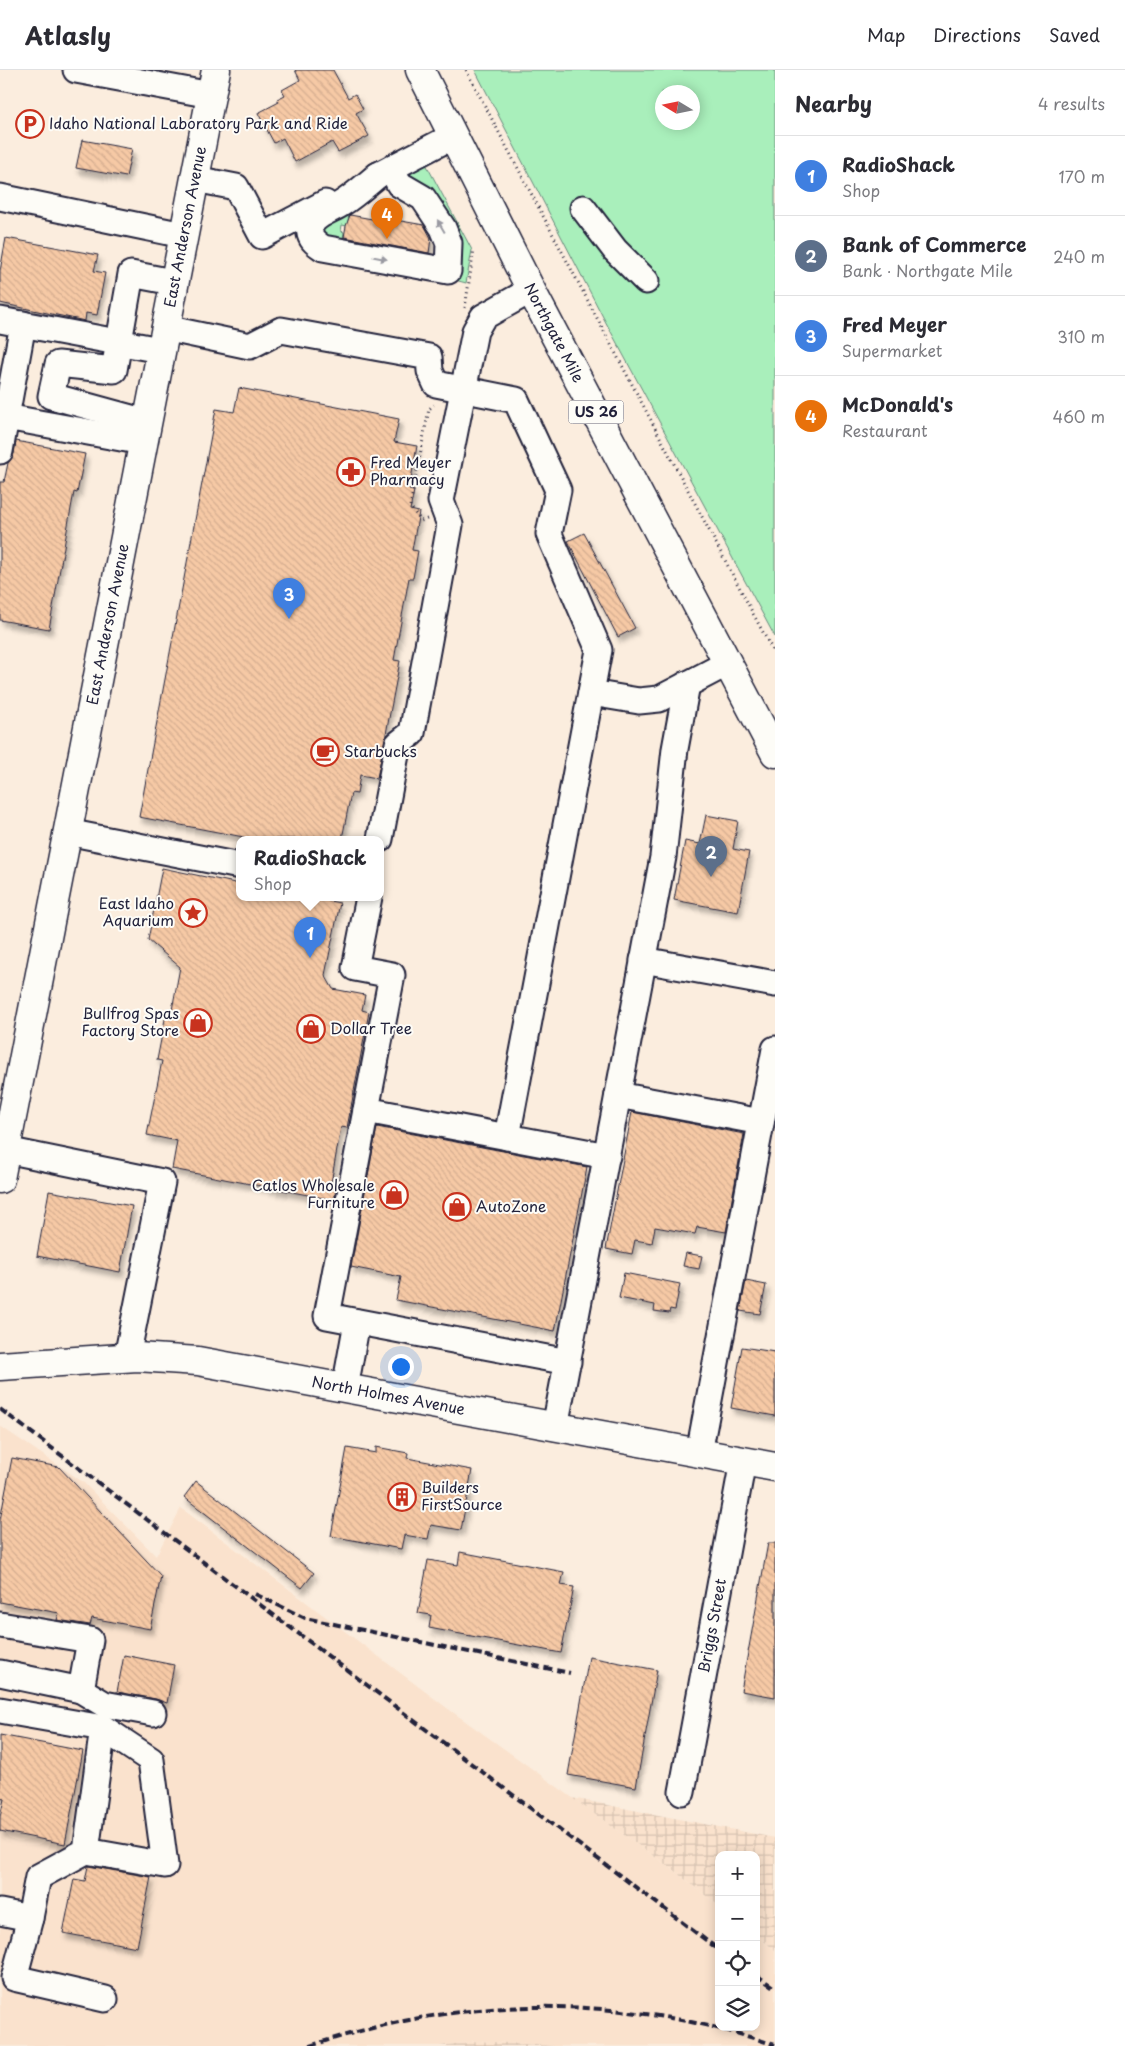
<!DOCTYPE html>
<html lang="en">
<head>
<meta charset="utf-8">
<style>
  :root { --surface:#fff; --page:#f7f7f7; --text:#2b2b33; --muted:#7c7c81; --line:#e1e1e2; --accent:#c8321e }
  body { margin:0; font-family:"Playpen Sans",sans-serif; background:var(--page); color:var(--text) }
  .controls { position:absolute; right:15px; bottom:15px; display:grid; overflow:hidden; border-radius:10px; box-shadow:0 2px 12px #0003 }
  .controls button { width:45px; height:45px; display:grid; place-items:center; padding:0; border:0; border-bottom:1px solid var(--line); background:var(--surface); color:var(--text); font:25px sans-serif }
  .compass { position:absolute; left:655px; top:15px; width:45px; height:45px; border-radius:50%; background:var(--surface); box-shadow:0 2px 12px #0003; rotate:280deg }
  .you { position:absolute; left:400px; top:1296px; width:18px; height:18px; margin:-12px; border:4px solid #fff; border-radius:50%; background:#1a73e8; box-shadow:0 0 0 8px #1a73e833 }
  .badge { display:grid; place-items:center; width:32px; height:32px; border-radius:50%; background:var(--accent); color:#fff; font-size:16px; font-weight:700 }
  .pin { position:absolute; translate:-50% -41px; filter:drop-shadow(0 1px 2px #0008) }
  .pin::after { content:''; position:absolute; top:26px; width:18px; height:15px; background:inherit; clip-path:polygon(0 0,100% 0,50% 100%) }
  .popup { position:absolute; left:236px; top:766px; width:148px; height:65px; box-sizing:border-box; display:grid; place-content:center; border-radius:10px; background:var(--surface); filter:drop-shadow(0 1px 4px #0005); font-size:16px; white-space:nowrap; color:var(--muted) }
  .popup b { font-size:19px; color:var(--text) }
  .popup::after { content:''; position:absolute; left:50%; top:100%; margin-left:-10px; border:10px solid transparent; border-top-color:var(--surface) }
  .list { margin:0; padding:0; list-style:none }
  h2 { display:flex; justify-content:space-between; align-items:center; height:65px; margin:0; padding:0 20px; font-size:21px }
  h2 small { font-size:16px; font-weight:400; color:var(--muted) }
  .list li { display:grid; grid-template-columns:32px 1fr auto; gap:15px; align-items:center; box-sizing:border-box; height:80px; padding:0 20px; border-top:1px solid var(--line) }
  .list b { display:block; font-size:19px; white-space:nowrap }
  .list p { margin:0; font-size:16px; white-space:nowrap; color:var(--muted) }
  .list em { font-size:16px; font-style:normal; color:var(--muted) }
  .icon { flex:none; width:28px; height:28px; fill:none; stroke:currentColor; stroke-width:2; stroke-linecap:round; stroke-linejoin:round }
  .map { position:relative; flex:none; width:775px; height:1976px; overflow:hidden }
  header { display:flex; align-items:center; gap:30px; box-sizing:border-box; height:70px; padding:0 25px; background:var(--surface); border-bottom:1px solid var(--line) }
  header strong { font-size:24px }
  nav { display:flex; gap:28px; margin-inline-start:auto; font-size:18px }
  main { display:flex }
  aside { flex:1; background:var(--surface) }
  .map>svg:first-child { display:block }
  .built { fill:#fae2cd }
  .industrial { fill:url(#industrial-grid) }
  .green { fill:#a9efbb; stroke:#66887b; fill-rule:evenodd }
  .building { fill:url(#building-back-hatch); stroke:#22223b; filter:url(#shadow) }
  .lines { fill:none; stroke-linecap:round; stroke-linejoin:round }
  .minor-casing { stroke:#22223b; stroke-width:29 }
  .major-casing { stroke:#22223b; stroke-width:31 }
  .highway-casing { stroke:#22223b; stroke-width:31 }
  .path { stroke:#22223b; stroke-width:3; stroke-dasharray:1 4; stroke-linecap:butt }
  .minor { stroke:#fdfcf7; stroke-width:25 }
  .major { stroke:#fdfcf7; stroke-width:28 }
  .highway { stroke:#fdfcf7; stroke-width:28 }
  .rail { stroke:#22223b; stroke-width:4; stroke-dasharray:8 4; stroke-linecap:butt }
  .oneway { fill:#9a9aa2 }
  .labels { text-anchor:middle; stroke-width:4; stroke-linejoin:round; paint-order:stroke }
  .shield { fill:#fdfcf7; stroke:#646373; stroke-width:1 }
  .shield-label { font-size:14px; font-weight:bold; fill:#22223b }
  .poi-label { font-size:15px; fill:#22223b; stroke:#fdfcf7; text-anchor:start }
  .street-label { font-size:15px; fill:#22223b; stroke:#fdfcf7 }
</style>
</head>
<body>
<header>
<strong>Atlasly</strong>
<nav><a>Map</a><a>Directions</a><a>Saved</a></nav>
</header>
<main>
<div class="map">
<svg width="775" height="1976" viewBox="0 0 775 1976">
  <defs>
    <pattern id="industrial-grid" width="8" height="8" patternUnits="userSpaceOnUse" patternTransform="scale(1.25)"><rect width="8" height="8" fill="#fae2cd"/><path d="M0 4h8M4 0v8" fill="none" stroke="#d6c2b1"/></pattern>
    <pattern id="building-back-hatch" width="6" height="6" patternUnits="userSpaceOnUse" patternTransform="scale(1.25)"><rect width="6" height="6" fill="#f6c9a5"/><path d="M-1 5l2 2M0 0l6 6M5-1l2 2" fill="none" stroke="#d3ac8f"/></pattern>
    <filter id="shadow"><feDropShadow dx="3" dy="5.5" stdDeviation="2.5" flood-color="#0004"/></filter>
  </defs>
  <rect width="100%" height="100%" fill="#fbedde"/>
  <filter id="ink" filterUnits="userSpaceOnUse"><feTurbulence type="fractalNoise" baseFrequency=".02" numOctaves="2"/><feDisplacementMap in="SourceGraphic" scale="10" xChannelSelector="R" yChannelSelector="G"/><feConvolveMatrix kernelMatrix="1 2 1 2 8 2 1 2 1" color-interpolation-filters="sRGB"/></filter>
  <g filter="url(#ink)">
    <path class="built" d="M0 1356 83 1412 156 1486 181 1438 447 1638 672 1799 719 1836V1957H756V1865L775 1880V1976H554L477 1971 440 1976H0Z"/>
    <g class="industrial">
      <path d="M572 1728 775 1768V1880L756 1865V1785H719V1836L672 1799Z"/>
      <path d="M477 1971 554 1976H440Z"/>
    </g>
    <g class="green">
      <path d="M475 0H775V567L603 247ZM662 22H692V52H662Z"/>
      <path d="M426 94 472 180 466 213 455 210 411 108 410 103Z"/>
      <path d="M338 143 349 145 347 156 342 155 341 161 344 162 342 176 325 172 316 156Z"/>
    </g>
    <g class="building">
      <path d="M295 0H333L348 28 355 24 363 39 356 43 369 66 338 82 332 72 295 92 283 68 274 73 258 43 279 32 277 29 285 25 282 20 300 10Z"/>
      <path d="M82 70 132 79 126 107 76 98Z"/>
      <path d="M350 145 383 151 384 148 424 155 431 168 429 183 344 167 346 156Z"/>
      <path d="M6 168 98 185 94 201 105 203 97 245 86 243 85 251 0 233V201Z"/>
      <path d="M239 318 399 349 394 372 417 376 409 420 414 421 410 440 419 442 412 480 418 481 413 508H409L394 590 400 591 385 669 377 708 360 705 357 724 351 723 342 769H254L139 747 216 339 234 342Z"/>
      <path d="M16 371 85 384 77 423 74 422 49 559 0 550V412H4L8 393 14 384Z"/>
      <path d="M584 463 635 558 618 567 568 471Z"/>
      <path d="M706 745 738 751 733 779 749 782 738 842 674 830 685 771 700 774Z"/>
      <path d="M162 798 240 814V827H308L340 833 325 905 333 919 365 925 362 940 369 942 347 1058 341 1057 331 1113 337 1115 334 1130 172 1099 177 1071 147 1065 162 991 157 990 167 939 172 940 180 897 148 870Z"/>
      <path d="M632 1042 744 1064 726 1162 697 1157 695 1164 655 1157 652 1173 635 1170 632 1184 606 1179Z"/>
      <path d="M377 1057 587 1097 555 1261 396 1230 401 1207 351 1197Z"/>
      <path d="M49 1121 132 1136 120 1202 37 1186Z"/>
      <path d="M686 1183 702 1186 699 1199 683 1196Z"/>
      <path d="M624 1203 680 1214 675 1240 670 1239 669 1243 654 1241 655 1235 619 1228Z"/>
      <path d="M746 1211 766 1215 760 1244 740 1241Z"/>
      <path d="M742 1277 775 1282V1346L731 1338Z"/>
      <path d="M376 1377 408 1383 407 1388 472 1400 461 1460 431 1455 428 1469 404 1465 401 1479 331 1466 347 1378 376 1383Z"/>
      <path d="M12 1388 59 1397 161 1506 150 1559 92 1548 90 1555 57 1550 59 1543 0 1532V1450Z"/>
      <path d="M196 1411 314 1503 302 1518 184 1427Z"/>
      <path d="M768 1473H775V1627L741 1621Z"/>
      <path d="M460 1482 564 1502 561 1515 574 1517 561 1583 429 1558 431 1545 418 1543 428 1490 458 1495Z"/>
      <path d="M124 1585 174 1595 167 1633 156 1629 117 1622Z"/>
      <path d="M589 1587 657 1600 636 1717 568 1705Z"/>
      <path d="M0 1665 83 1681 65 1774 0 1761V1747L4 1729 0 1728Z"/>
      <path d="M88 1796 151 1807 137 1877 63 1863 74 1809 85 1811Z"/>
    </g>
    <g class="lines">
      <defs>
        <g id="minor">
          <path d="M76 0 211 25"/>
          <path d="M378 105C366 115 354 126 341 134 331 141 306 147 310 164 312 171 317 174 323 178L448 201 449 173 443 158 423 128 399 114 392 98"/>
          <path d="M378 105 453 66"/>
          <path d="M195 109 236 117 262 166 325 133"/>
          <path d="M0 127 183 165"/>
          <path d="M583 138 615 180 646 211"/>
          <path d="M0 250 160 280"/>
          <path d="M165 258 250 276 281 260 429 287 430 301 436 314 516 330 558 420 549 464 599 580 507 1067"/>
          <path d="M6 347 23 254"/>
          <path d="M146 352 51 326 58 294 114 300 131 204 173 212"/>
          <path d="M0 381 6 347 143 372"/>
          <path d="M591 623 639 631 659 629 728 593"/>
          <path d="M67 762 240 796"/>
          <path d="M380 769 398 674 412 663 450 455 441 431 475 261 483 247 531 220"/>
          <path d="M369 827 355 898 392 905 366 1040 607 1086"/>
          <path d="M643 890 775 914"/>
          <path d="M618 1025 761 1052"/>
          <path d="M366 1040 327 1246 568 1292"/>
          <path d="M6 1080 162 1112 127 1287"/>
          <path d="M345 1318 357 1252"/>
          <path d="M555 1357 663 787 675 679 687 614"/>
          <path d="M699 1383 775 979"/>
          <path d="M0 1555 90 1570 81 1620 0 1603"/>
          <path d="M81 1620 104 1634 153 1643"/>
          <path d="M0 1640 103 1658 86 1781 38 1807 30 1848 14 1908 105 1929"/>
          <path id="s1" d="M682 1722 743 1391"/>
          <path d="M86 1781 165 1795 151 1690 103 1658"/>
          <path d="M0 1842 30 1848"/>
        </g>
        <g id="major">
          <path id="s2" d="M0 1109 216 0"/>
          <path id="s3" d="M0 1296 137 1287 198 1291 775 1397"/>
        </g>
        <g id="highway">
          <path id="s4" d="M420 0 531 220 775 683"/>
        </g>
      </defs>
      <use href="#minor" class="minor-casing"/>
      <use href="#major" class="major-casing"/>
      <use href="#highway" class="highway-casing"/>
      <g class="path">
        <path d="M466 0 775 585"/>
        <path d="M465 238 474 179"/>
        <path d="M427 449 421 451 410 436 429 339 434 335"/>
      </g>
      <use href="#minor" class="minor"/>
      <use href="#major" class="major"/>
      <use href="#highway" class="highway"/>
      <g class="rail">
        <path d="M0 1339 719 1880"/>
        <path d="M255 1524 305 1548 570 1603"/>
        <path d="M756 1905 775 1918"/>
        <path d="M310 1976C463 1925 621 1923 775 1975"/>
      </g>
    </g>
    <defs><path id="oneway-solid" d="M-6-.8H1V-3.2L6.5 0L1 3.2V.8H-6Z" transform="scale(1.25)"/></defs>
    <g class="oneway">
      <use href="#oneway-solid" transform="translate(441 156) rotate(-120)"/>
      <use href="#oneway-solid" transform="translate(380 188) rotate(11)"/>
    </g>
  </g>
  <defs>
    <symbol id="parking-ring" viewBox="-11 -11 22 22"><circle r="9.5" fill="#fdfcf7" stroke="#c8321e" stroke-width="1.5"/><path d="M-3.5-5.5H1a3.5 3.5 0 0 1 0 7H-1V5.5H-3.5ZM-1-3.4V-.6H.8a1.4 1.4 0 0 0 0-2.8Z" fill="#c8321e"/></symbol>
    <symbol id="pharmacy-ring" viewBox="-11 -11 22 22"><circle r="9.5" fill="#fdfcf7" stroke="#c8321e" stroke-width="1.5"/><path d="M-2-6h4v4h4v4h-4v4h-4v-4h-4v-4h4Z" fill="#c8321e"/></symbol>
    <symbol id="cafe-ring" viewBox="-11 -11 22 22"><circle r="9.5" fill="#fdfcf7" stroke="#c8321e" stroke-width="1.5"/><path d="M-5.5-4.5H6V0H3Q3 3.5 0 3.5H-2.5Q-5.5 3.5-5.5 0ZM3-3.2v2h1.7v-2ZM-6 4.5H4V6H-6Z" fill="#c8321e"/></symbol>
    <symbol id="sight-ring" viewBox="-11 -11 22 22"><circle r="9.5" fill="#fdfcf7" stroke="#c8321e" stroke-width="1.5"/><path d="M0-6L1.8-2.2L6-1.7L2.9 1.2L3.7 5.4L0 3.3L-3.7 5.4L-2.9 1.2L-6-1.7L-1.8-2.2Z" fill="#c8321e"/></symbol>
    <symbol id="shop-ring" viewBox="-11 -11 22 22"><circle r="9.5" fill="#fdfcf7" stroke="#c8321e" stroke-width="1.5"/><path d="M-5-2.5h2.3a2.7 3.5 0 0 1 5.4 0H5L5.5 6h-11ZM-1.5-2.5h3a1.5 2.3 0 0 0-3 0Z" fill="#c8321e"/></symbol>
    <symbol id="building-ring" viewBox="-11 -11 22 22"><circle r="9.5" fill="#fdfcf7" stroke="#c8321e" stroke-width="1.5"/><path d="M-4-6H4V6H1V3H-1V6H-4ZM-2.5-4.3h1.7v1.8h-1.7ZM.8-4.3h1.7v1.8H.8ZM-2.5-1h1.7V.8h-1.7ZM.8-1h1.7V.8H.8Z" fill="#c8321e"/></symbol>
  </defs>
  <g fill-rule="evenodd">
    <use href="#parking-ring" x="14" y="38" width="32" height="32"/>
    <use href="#pharmacy-ring" x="335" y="386" width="32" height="32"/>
    <use href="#cafe-ring" x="309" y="666" width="32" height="32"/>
    <use href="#sight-ring" x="177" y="827" width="32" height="32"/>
    <use href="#shop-ring" x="182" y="937" width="32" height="32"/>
    <use href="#shop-ring" x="295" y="943" width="32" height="32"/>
    <use href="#shop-ring" x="378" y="1109" width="32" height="32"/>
    <use href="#shop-ring" x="441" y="1121" width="32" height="32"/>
    <use href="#building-ring" x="386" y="1411" width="32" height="32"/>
  </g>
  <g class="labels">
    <rect class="shield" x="568.5" y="330.5" width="55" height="23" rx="4"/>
    <g class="shield-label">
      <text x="596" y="347">US 26</text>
    </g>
    <g class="poi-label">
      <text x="49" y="59">Idaho National Laboratory Park and Ride</text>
      <text x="370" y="398">Fred Meyer<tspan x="370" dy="17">Pharmacy</tspan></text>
      <text x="344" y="687">Starbucks</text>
      <text x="174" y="839" text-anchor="end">East Idaho<tspan x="174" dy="17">Aquarium</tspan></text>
      <text x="179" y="949" text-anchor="end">Bullfrog Spas<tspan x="179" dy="17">Factory Store</tspan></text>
      <text x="330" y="964">Dollar Tree</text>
      <text x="375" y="1121" text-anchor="end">Catlos Wholesale<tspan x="375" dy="17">Furniture</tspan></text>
      <text x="476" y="1142">AutoZone</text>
      <text x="421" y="1423">Builders<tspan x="421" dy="17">FirstSource</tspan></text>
    </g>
    <g class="street-label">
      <text dy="5" stroke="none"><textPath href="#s2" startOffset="970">East Anderson Avenue</textPath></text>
      <text dy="5" stroke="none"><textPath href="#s4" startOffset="295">Northgate Mile</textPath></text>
      <text dy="5" stroke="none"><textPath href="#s2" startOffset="565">East Anderson Avenue</textPath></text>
      <text dy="5" stroke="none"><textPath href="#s3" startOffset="392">North Holmes Avenue</textPath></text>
      <text dy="5" stroke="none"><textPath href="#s1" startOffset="169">Briggs Street</textPath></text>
    </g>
  </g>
</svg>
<div class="controls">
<button>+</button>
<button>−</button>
<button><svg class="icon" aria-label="locate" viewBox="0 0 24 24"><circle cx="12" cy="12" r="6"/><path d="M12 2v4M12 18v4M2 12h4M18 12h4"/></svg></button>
<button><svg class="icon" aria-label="layers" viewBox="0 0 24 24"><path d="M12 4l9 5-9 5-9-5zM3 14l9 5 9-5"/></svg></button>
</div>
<svg class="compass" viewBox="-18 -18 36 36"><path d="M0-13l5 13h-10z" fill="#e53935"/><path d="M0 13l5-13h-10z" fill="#7c7c81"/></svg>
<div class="you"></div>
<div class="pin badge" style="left:310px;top:888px;background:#3f7fe0">1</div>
<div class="popup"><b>RadioShack</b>Shop</div>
<div class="pin badge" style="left:711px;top:807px;background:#5c6f8a">2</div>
<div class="pin badge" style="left:289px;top:549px;background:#3f7fe0">3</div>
<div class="pin badge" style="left:387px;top:169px;background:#e8710a">4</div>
</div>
<aside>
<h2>Nearby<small>4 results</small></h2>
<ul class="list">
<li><span class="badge" style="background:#3f7fe0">1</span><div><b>RadioShack</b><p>Shop</p></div><em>170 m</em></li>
<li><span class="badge" style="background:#5c6f8a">2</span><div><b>Bank of Commerce</b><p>Bank · Northgate Mile</p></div><em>240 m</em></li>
<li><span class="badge" style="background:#3f7fe0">3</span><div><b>Fred Meyer</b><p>Supermarket</p></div><em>310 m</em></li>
<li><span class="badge" style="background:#e8710a">4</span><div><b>McDonald's</b><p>Restaurant</p></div><em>460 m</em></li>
</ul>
</aside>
</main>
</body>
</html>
